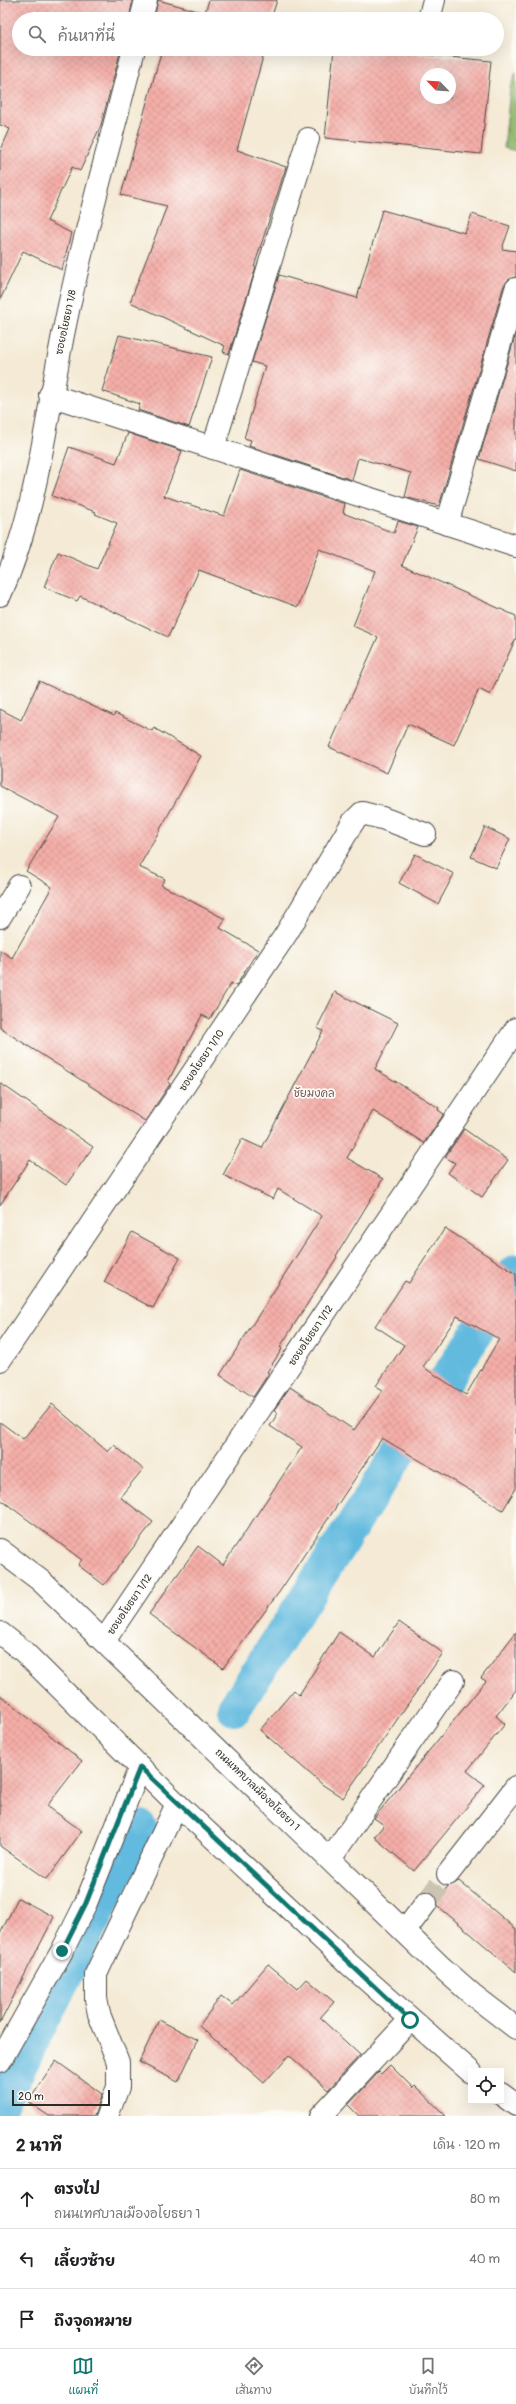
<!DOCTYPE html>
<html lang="th">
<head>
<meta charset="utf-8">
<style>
  :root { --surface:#fff; --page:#f6f6f6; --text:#202124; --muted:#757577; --line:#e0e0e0; --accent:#0f766e }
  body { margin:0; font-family:Pangolin,"Playpen Sans Thai",sans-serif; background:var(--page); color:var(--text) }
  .controls { position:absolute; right:12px; bottom:12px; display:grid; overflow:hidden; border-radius:0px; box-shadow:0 4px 16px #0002 }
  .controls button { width:36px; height:36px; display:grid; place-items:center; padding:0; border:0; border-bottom:1px solid var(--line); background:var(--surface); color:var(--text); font:20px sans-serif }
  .compass { position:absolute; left:420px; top:68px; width:36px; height:36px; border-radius:50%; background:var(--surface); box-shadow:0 4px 16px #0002; rotate:295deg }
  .scale { position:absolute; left:12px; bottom:10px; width:98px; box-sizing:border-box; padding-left:4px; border:2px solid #2b2b2b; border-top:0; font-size:11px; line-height:14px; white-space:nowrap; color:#2b2b2b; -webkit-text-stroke:3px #fdfcf7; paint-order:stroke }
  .stop { position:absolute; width:12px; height:12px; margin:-9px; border:3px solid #0f766e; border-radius:50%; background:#fff }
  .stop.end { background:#0f766e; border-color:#fff; box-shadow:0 1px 4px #0008 }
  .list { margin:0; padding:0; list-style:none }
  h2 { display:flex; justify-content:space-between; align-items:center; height:52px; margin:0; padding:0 16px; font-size:17px }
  h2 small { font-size:13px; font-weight:400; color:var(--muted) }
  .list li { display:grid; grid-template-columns:26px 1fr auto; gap:12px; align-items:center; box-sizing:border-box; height:60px; padding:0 16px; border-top:1px solid var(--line) }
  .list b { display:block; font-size:15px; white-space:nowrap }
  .list p { margin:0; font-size:13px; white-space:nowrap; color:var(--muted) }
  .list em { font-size:13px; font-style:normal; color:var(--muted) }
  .icon { flex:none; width:22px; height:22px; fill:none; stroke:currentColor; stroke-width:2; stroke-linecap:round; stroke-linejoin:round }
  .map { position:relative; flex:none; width:516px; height:2116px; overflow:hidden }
  .search { position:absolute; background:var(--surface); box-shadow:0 4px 16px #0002; left:12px; right:12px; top:12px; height:44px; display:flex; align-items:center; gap:10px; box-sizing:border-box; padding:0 14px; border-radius:22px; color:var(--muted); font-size:15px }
  .sheet { height:232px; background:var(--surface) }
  nav { display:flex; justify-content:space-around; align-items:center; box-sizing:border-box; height:56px; border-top:1px solid var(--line); background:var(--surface); font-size:11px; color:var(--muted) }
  nav a { display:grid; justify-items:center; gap:2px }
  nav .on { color:var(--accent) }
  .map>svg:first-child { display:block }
  .forest { fill:url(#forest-crowns); stroke:#5c704c }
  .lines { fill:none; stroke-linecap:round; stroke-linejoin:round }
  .canal { stroke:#62badf; stroke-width:34 }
  .building { fill:url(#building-cross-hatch); fill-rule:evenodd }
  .minor-tunnel { stroke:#ccc4b3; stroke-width:22; stroke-dasharray:22 11; stroke-linecap:butt }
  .minor-casing { stroke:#494844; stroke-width:24 }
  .major-casing { stroke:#494844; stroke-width:24 }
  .minor { stroke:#fff; stroke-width:22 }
  .major { stroke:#fff; stroke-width:22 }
  .route { stroke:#0f766e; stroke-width:5 }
  .labels { text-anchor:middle; stroke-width:3.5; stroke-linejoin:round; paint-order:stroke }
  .street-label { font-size:10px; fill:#2b2b2b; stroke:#fdfcf7 }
  .neighbourhood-label { font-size:11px; fill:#725957; stroke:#fdfcf7 }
</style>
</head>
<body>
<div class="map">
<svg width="516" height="2116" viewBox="0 0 516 2116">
  <defs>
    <pattern id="forest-crowns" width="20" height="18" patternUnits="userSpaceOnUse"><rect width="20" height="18" fill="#8eb66c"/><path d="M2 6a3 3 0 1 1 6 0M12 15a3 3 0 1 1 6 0" fill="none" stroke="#749459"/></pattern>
    <pattern id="building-cross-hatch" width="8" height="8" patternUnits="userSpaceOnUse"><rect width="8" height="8" fill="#f5aea8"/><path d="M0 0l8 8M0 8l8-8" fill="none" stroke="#d29691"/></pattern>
  </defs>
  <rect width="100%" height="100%" fill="#fdfcf7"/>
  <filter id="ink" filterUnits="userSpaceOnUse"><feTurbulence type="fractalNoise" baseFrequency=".025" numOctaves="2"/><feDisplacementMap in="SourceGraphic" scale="8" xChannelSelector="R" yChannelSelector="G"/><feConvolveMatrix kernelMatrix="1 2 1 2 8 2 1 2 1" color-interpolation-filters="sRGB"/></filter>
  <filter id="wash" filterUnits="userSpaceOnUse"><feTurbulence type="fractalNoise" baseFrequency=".012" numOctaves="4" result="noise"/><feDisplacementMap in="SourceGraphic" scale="16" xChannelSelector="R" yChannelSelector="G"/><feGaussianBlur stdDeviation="0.9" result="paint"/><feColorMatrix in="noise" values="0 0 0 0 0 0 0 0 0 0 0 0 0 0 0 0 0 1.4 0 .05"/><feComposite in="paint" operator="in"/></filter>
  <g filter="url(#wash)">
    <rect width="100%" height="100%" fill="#f4ead5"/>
    <path class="forest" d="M516 72V151L504 148 510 88Z"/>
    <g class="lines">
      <g class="canal">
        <path d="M234 1709 516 1271"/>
        <path d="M0 2106 140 1827"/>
      </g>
    </g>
    <g id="blocks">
      <g class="building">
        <path d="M0 0H133L129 19H19V49H121L101 125 80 171 72 167 47 221 71 233 62 270 23 251 0 300V152L10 129 0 125Z"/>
        <path d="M158 0 205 13 209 0H277L271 19H154Z"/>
        <path d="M162 49H261L260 52 264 53 237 150 286 167 254 267H256L229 354 223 352 225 346 130 302 167 206 121 195Z"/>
        <path d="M334 49H368L491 61 481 154 325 138ZM426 74H450V98H426Z"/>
        <path d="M382 210 465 233 472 214 510 226 502 249 516 251V277L508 280 504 285 439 506 405 497 411 473 358 458 352 480 249 446 251 440 244 438 265 366 252 362 279 275 357 298Z"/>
        <path d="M516 333V471L479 459Z"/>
        <path d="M119 335 212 357 189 427 138 410 140 404 102 391Z"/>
        <path d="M128 433 182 451 164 496 224 516 240 470 345 504 343 513 394 533 398 521 418 527 402 565 516 616V638L490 695 479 689 454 745 408 724 387 773 329 747 378 637 353 626 375 571 319 549 298 607 199 570 168 637 80 596 77 601 44 587 58 552 97 569 117 523 95 514 96 512 52 496 69 447 116 463Z"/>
        <path d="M39 681 114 716 115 713 152 731 154 728 201 756 139 867 165 879 161 885 225 919 220 928 258 950 236 986 231 983 210 1019 202 1015 168 1082 170 1084 145 1121 0 1028V950L12 958 52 887 26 871 59 817 0 786V709L21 720Z"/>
        <path d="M485 827 510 839 496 868 471 857Z"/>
        <path d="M415 854 454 874 438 904 399 883Z"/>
        <path d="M335 992 398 1023 375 1069 439 1108 438 1110 444 1114 424 1143 373 1111 347 1158 383 1179 336 1256 337 1257 280 1347 282 1349 267 1372 269 1373 253 1397 220 1375 322 1216 278 1189 273 1199 223 1175 242 1139 262 1148 323 1031 317 1028Z"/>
        <path d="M0 1083 93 1147 66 1185 30 1160 0 1205Z"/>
        <path d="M464 1129 508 1160 482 1197 448 1173 455 1163 445 1157Z"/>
        <path d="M445 1228 516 1274V1488L503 1510 382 1438 280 1591 223 1668 149 1614 198 1546 223 1565 302 1447 270 1426 278 1413 274 1410 290 1387 354 1430 383 1390 376 1386 404 1345 375 1326 405 1281 409 1283ZM457 1316 499 1339 466 1395 423 1367Z"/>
        <path d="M132 1232 180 1258 153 1308 104 1282Z"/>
        <path d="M52 1404 108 1452 114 1445 143 1469 120 1497 153 1522 104 1585 78 1565 82 1560 0 1499V1422L23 1439Z"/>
        <path d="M399 1622 443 1653 343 1798 323 1785 260 1730 294 1690 299 1695 339 1632 375 1657Z"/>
        <path d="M516 1632V1690L496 1716 505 1724 467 1771 485 1785 414 1871 374 1837 384 1825 374 1818 486 1681 481 1678Z"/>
        <path d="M0 1695 82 1761 47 1806 82 1831 47 1879 0 1846Z"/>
        <path d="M459 1881 516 1929V1972L438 1906V1899L448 1886Z"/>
        <path d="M18 1898 54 1917 0 2023V1934Z"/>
        <path d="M268 1964 298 1989 307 1979 334 2002 320 2018 360 2055 328 2090 289 2055 264 2083 199 2026 221 1996 233 2005Z"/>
        <path d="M159 2020 198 2040 178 2082 139 2062Z"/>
        <path d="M56 2061 102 2094 94 2116H49L28 2102Z"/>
        <path d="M390 2065 413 2088 415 2086 446 2116H359L348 2105 379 2072 381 2074Z"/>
      </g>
    </g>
  </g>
  <g filter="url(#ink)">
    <use href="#blocks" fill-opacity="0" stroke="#494844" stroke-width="1"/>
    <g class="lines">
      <path class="minor-tunnel" d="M426 1903 448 1874"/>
      <defs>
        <g id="minor">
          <path d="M141 19 146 0"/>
          <path d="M429 19 434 0"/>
          <path d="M50 395 516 546"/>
          <path d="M213 448 308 139"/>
          <path d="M447 524 516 289"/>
          <path d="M0 595C38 510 46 416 65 325 84 232 111 141 134 49"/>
          <path d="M0 917 19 886"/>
          <path d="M0 1360 286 934 353 822 362 813 382 818 425 834"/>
          <path d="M104 1641 516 1029"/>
          <path d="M330 1859 453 1681"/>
          <path d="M448 1874 516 1787"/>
          <path d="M405 1931 426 1903"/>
          <path d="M0 2061 62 1951 86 1903 140 1767"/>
          <path d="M107 2116 118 2087V2062L99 2014 96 1999V1974L177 1804"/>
          <path d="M321 2116 410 2020"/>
        </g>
        <g id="major">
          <path d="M0 1550 41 1581 439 1965 473 1995 516 2028"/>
          <path d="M0 1633 23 1651 177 1804 350 1965 471 2072"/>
          <path d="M501 2094 516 2105"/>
        </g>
      </defs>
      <use href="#minor" class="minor-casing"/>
      <use href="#major" class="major-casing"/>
      <use href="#minor" class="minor"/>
      <use href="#major" class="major"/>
    </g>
  </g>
  <g class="lines" filter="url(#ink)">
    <path class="route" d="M62 1951 86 1903 140 1767 410 2020"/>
  </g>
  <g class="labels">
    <g class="street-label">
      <text transform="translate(65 322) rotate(-78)" y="4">ซอยอโยธยา 1/8</text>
      <text transform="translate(201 1060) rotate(-56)" y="4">ซอยอโยธยา 1/10</text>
      <text transform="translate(310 1335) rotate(-56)" y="4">ซอยอโยธยา 1/12</text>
      <text transform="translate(129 1604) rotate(-56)" y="4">ซอยอโยธยา 1/12</text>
      <text transform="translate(258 1789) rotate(44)" y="4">ถนนเทศบาลเมืองอโยธยา 1</text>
    </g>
    <g class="neighbourhood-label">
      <text x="314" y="1097">ชัยมงคล</text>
    </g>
  </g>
</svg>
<div class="controls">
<button><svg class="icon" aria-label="locate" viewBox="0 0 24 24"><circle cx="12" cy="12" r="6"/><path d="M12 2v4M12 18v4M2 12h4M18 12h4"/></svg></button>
</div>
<svg class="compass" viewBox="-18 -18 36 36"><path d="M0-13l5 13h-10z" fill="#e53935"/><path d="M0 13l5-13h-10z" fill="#757577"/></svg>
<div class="scale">20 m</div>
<div class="stop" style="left:410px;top:2020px"></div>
<div class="stop end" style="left:62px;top:1951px"></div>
<div class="search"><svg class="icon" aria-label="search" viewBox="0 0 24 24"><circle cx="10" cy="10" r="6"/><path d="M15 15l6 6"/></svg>ค้นหาที่นี่</div>
</div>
<section class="sheet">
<h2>2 นาที<small>เดิน · 120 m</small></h2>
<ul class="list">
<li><svg class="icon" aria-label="ahead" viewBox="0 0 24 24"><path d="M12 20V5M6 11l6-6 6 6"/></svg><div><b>ตรงไป</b><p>ถนนเทศบาลเมืองอโยธยา 1</p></div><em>80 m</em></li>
<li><svg class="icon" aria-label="left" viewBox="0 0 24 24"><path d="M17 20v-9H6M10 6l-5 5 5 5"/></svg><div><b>เลี้ยวซ้าย</b></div><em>40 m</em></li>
<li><svg class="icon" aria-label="arrive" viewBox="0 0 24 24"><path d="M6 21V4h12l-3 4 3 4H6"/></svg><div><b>ถึงจุดหมาย</b></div></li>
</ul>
</section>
<nav>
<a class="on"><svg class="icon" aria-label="map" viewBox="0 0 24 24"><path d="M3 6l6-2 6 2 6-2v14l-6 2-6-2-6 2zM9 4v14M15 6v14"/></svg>แผนที่</a>
<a><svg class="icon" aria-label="directions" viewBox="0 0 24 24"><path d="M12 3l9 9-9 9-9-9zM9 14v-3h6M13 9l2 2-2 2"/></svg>เส้นทาง</a>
<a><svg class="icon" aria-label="saved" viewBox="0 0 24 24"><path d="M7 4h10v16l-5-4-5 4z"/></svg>บันทึกไว้</a>
</nav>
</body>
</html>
